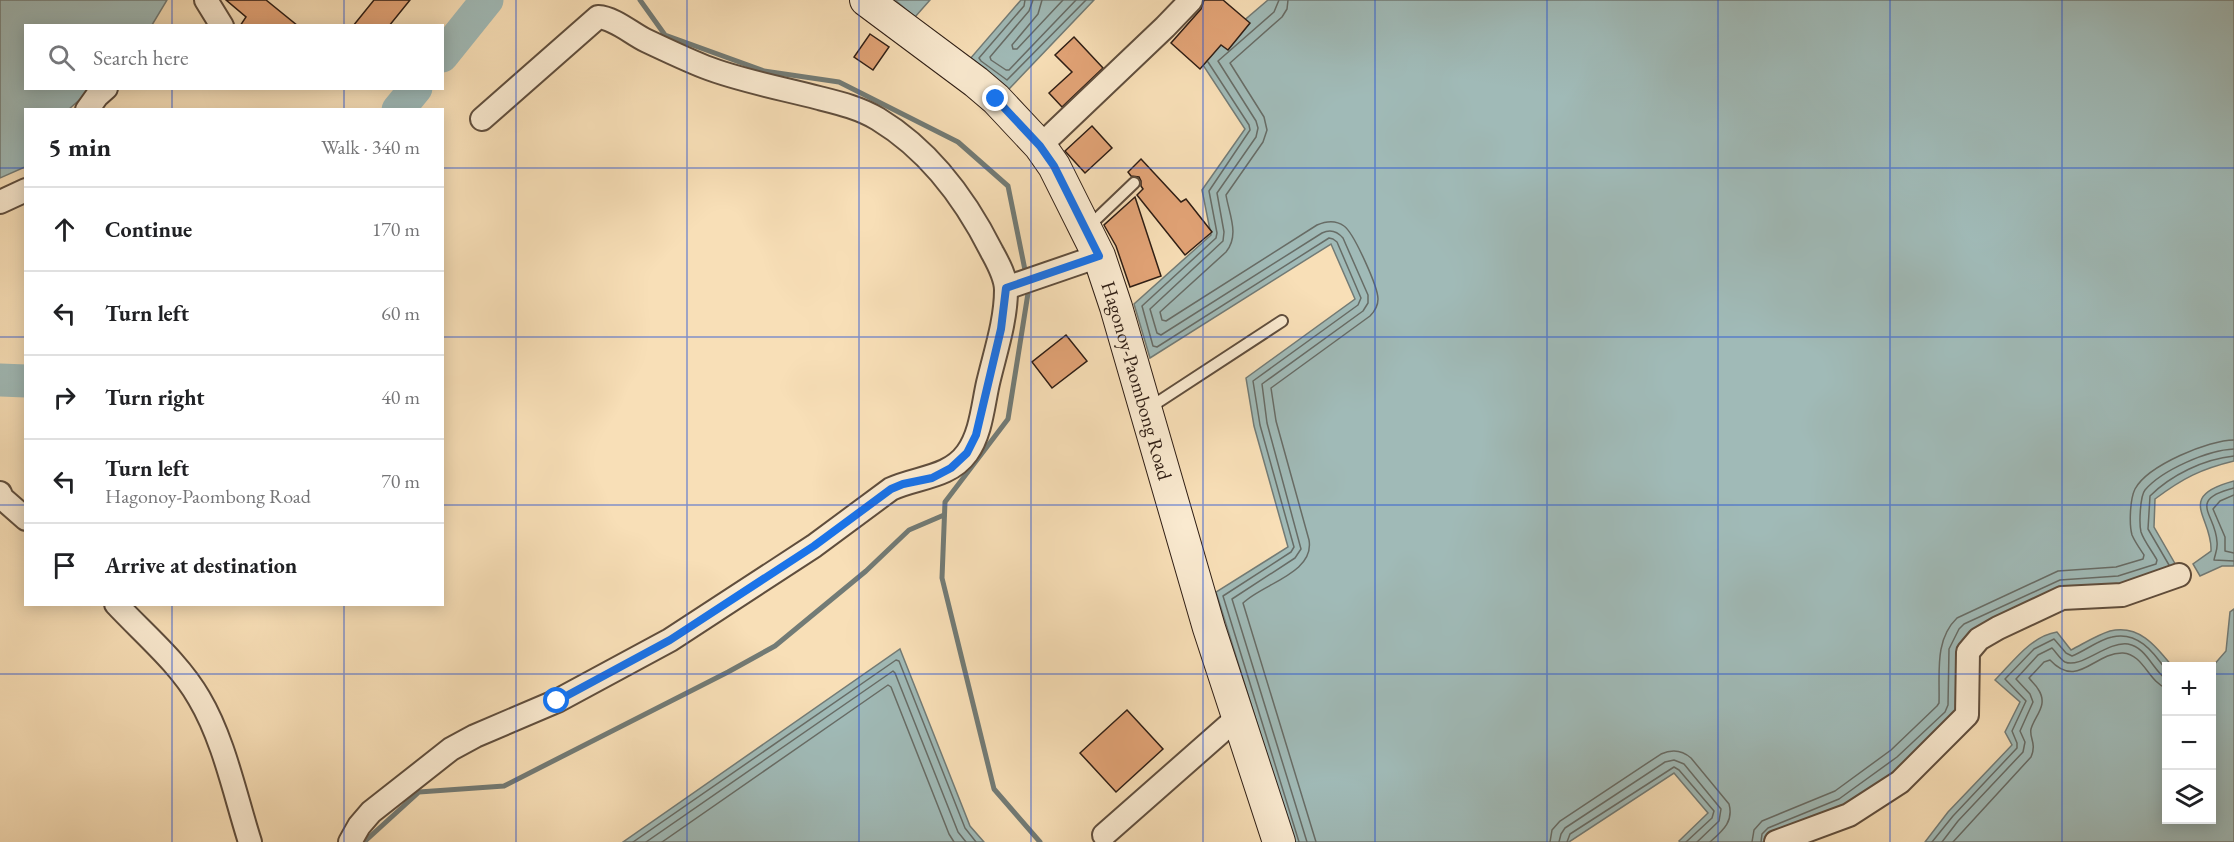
<!DOCTYPE html>
<html lang="en">
<head>
<meta charset="utf-8">
<style>
  :root { --surface:#fff; --page:#f2f2f2; --text:#202124; --muted:#757577; --line:#e0e0e0 }
  body { margin:0; font-family:"EB Garamond",serif; background:var(--page); color:var(--text) }
  .controls { position:absolute; right:18px; bottom:18px; display:grid; overflow:hidden; border-radius:0px; box-shadow:0 3px 15px #0003 }
  .controls button { width:54px; height:54px; display:grid; place-items:center; padding:0; border:0; border-bottom:2px solid var(--line); background:var(--surface); color:var(--text); font:30px sans-serif }
  .stop { position:absolute; width:18px; height:18px; margin:-14px; border:4px solid #1a73e8; border-radius:50%; background:#fff }
  .stop.end { background:#1a73e8; border-color:#fff; box-shadow:0 2px 6px #0008 }
  .list { margin:0; padding:0; list-style:none }
  h2 { display:flex; justify-content:space-between; align-items:center; height:78px; margin:0; padding:0 24px; font-size:26px }
  h2 small { font-size:20px; font-weight:400; color:var(--muted) }
  .list li { display:grid; grid-template-columns:39px 1fr auto; gap:18px; align-items:center; box-sizing:border-box; height:84px; padding:0 24px; border-top:2px solid var(--line) }
  .list b { display:block; font-size:22px; white-space:nowrap }
  .list p { margin:0; font-size:20px; white-space:nowrap; color:var(--muted) }
  .list em { font-size:20px; font-style:normal; color:var(--muted) }
  .icon { flex:none; width:33px; height:33px; fill:none; stroke:currentColor; stroke-width:2; stroke-linecap:round; stroke-linejoin:round }
  .map { position:relative; flex:none; width:2234px; height:842px; overflow:hidden }
  .search { position:absolute; background:var(--surface); box-shadow:0 3px 15px #0003; left:24px; top:24px; width:420px; height:66px; display:flex; align-items:center; gap:15px; box-sizing:border-box; padding:0 21px; border-radius:0px; color:var(--muted); font-size:22px }
  .panel { position:absolute; background:var(--surface); box-shadow:0 3px 15px #0003; left:24px; top:108px; width:420px; height:498px; border-radius:0px }
  .map>svg:first-child { display:block }
  .water { fill:#a0bab7; stroke:#727b76; stroke-width:1.5 }
  .lines { fill:none; stroke-linecap:round; stroke-linejoin:round }
  .shore { stroke:#676c66; stroke-width:1.5 }
  .stream { stroke:#727b76; stroke-width:5 }
  .river { stroke:#a0bab7; stroke-width:33 }
  .building { fill:#e2a376; stroke:#2e1d14; stroke-width:1.5 }
  .service-casing { stroke:#604e3d; stroke-width:14 }
  .minor-casing { stroke:#604e3d; stroke-width:26 }
  .secondary-casing { stroke:#2e1d14; stroke-width:34 }
  .service { stroke:#faead0; stroke-width:10 }
  .minor { stroke:#faead0; stroke-width:22 }
  .secondary { stroke:#faead0; stroke-width:32 }
  .route { stroke:#1a73e8; stroke-width:8 }
  .grid { fill:none; stroke:#1d4ed8; stroke-width:1.5; stroke-opacity:0.55 }
  .labels { text-anchor:middle; stroke-width:6; stroke-linejoin:round; paint-order:stroke }
  .street-label { font-size:20px; fill:#2e1d14; stroke:#faead0 }
</style>
</head>
<body>
<div class="map">
<svg width="2234" height="842" viewBox="0 0 2234 842">
  <rect width="100%" height="100%" fill="#f8dfb7"/>
  <filter id="stains"><feTurbulence type="fractalNoise" baseFrequency=".00333" numOctaves="4"/><feColorMatrix values="0 0 0 0 .2 0 0 0 0 .09 0 0 0 0 .02 0 0 0 .5 -.17"/></filter>
  <radialGradient id="worn" r=".72"><stop offset=".6" stop-color="#630" stop-opacity="0"/><stop offset="1" stop-color="#630" stop-opacity=".3"/></radialGradient>
  <g class="water">
    <path d="M0 0H167L152 25 26 26V88L92 89 69 109 26 110 25 167 0 178Z"/>
    <path d="M895 0H930L915 17Z"/>
    <path d="M1021 0H1094L1009 89 969 60Z"/>
    <path d="M1268 0H2234V461C2201 469 2183 478 2155 499L2154 527 2177 567 1971 636 1962 710 1906 767 1845 811 1768 842H1680L1679 841 1708 813 1674 773 1569 842H1294L1216 592 1288 547 1254 426 1246 378 1355 299 1331 244 1150 358 1134 304 1211 235 1202 190 1245 129 1199 59Z"/>
    <path d="M2234 481V566H2222L2200 576 2193 564 2211 551C2213 517 2174 497 2234 481Z"/>
    <path d="M2234 609V842H1925L1948 812 2012 745 2005 732 2020 702 1995 680C2013 662 2031 636 2057 632L2071 650C2083 644 2097 635 2110 631 2139 624 2156 646 2172 666H2166V820H2212V667L2226 651 2230 612Z"/>
    <path d="M900 649 970 826 984 842H623Z"/>
  </g>
  <g class="lines">
    <g class="shore">
      <path d="M1025 0 1024 6 979 58 981 61 1007 80 1086 0"/>
      <path d="M1033 0 1029 11 990 57 991 60 1006 70H1009L1076 0"/>
      <path d="M1042 0 1038 14 1012 45 1013 49H1017L1063 0"/>
      <path d="M1279 0 1274 12 1218 61 1256 121 1258 128 1256 137 1217 193 1224 232 1223 241 1150 309 1157 333 1161 335 1322 233C1330 229 1337 231 1343 238L1368 295V303L1363 311 1262 384 1267 423 1301 549 1295 558 1232 599 1307 842"/>
      <path d="M1288 0 1287 9 1282 17 1230 63 1264 117 1267 130 1263 142 1226 195C1229 214 1240 235 1226 252L1160 312 1162 320 1166 321 1317 225C1326 221 1336 220 1344 226 1354 233 1378 287 1378 299 1378 306 1375 311 1370 316L1271 388 1276 421 1309 540C1315 573 1262 584 1243 603L1316 842"/>
      <path d="M1208 62 1249 125 1250 130 1209 191 1217 233 1216 238 1142 306 1153 346 1157 347 1329 238 1333 239 1337 242 1361 298 1358 305 1253 381 1260 425 1294 547 1291 552 1223 596 1299 842"/>
      <path d="M2234 488C2186 500 2216 514 2217 542 2218 549 2215 554 2214 560L2234 561"/>
      <path d="M2234 495 2220 501 2213 509 2225 537V551L2234 553"/>
      <path d="M2169 565 2148 529 2150 496C2171 475 2204 459 2234 456"/>
      <path d="M633 842 896 660 899 661 965 828 976 842"/>
      <path d="M646 842 893 671 895 673 958 832 966 842"/>
      <path d="M662 842 888 685 891 687 949 834 954 842"/>
      <path d="M1550 842 1552 830 1560 821 1661 754C1672 749 1682 750 1691 758L1729 804C1734 822 1722 831 1710 842"/>
      <path d="M1559 842 1561 834 1565 828 1665 762 1674 760 1684 764 1721 809 1719 821 1697 842"/>
      <path d="M1567 842 1570 834 1674 767 1679 770 1714 811 1712 818 1686 842"/>
      <path d="M1752 842 1754 830 1762 821 1835 791 1891 750 1937 706 1939 703C1940 674 1934 640 1957 618L2058 571 2116 567 2143 559 2144 555C2140 549 2135 542 2132 535 2129 524 2130 499 2135 489 2148 465 2209 440 2234 440"/>
      <path d="M1761 842 1762 834 1768 828 1839 799 1897 757 1945 712 1948 705 1949 649 1959 629 1964 624 2060 580 2118 576 2156 564 2157 560C2152 551 2144 541 2141 532 2139 524 2140 496 2145 490 2162 470 2208 450 2234 449"/>
      <path d="M1932 842 1953 816 2017 748V743L2012 731 2026 701 2005 679 2034 649 2054 639 2066 653 2072 656C2085 651 2098 640 2112 637 2137 631 2153 651 2166 670"/>
      <path d="M1942 842 1958 821 2023 752 2025 742 2020 731 2033 702 2030 694 2016 679 2038 655 2052 648C2056 652 2060 659 2065 662 2081 669 2107 641 2128 644 2146 647 2153 670 2166 679"/>
      <path d="M1953 842 2031 757C2037 743 2029 738 2031 729 2035 715 2049 705 2038 689 2036 685 2032 682 2029 678L2044 662 2050 660C2078 690 2094 652 2123 653 2143 654 2149 682 2166 688"/>
    </g>
    <g class="stream">
      <path d="M640 0 665 35 764 71 839 82 958 142 1008 186 1026 275"/>
      <path d="M1029 287 1008 419 945 502 942 578 994 789 1040 842"/>
      <path d="M364 842 419 792 504 786 728 672 775 646 866 571 909 530 944 515"/>
    </g>
    <g class="river">
      <path d="M442 56 487 0"/>
      <path d="M398 110 416 88"/>
      <path d="M0 380 26 381"/>
    </g>
  </g>
  <g class="building">
    <path d="M226 0H266L298 26H240L246 17Z"/>
    <path d="M374 0H410L389 26H353Z"/>
    <path d="M1204 0H1223L1250 23 1228 50 1221 45 1200 69 1171 43 1201 9Z"/>
    <path d="M870 34 889 47 873 70 854 57Z"/>
    <path d="M1074 37 1103 68 1062 107 1049 93 1072 72 1055 55Z"/>
    <path d="M1092 126 1112 148 1085 173 1065 151Z"/>
    <path d="M1141 159 1181 202 1186 199 1212 232 1185 255 1137 195 1143 189 1141 186V181L1139 177 1131 176 1128 172Z"/>
    <path d="M1135 197 1161 276 1130 287 1116 246 1104 225Z"/>
    <path d="M1066 335 1087 361 1052 388 1032 362Z"/>
    <path d="M1127 710 1163 749 1116 792 1080 753Z"/>
  </g>
  <g class="lines">
    <defs>
      <g id="service">
        <path d="M1088 227 1134 183"/>
        <path d="M1149 408 1282 321"/>
      </g>
      <g id="minor">
        <path d="M206 0 222 26"/>
        <path d="M87 110 97 96 106 88"/>
        <path d="M1040 146 1165 27 1191 0"/>
        <path d="M0 202 26 190"/>
        <path d="M1006 288 1099 256"/>
        <path d="M0 493 2 498 26 519"/>
        <path d="M116 604C144 634 179 663 199 698 224 740 235 795 250 842"/>
        <path d="M1104 835 1238 717"/>
        <path d="M350 842 359 826 371 812 451 749 475 736 557 701 670 640 814 546 891 489C917 477 949 478 967 453 981 434 983 405 988 383 995 353 1006 321 1006 290 1006 277 998 263 992 252 966 200 929 150 878 119 860 108 839 103 819 98 781 88 741 81 705 67 685 59 666 50 647 41 632 34 615 18 598 17L482 119"/>
        <path d="M1776 842 1849 815 1900 782 1967 715 1968 652 1979 639 1998 628 2062 598 2122 595 2179 575"/>
      </g>
      <g id="secondary">
        <path id="s1" d="M866 0 976 82 996 99 1040 146 1054 166 1099 256 1116 307 1209 628 1279 842"/>
      </g>
    </defs>
    <use href="#service" class="service-casing"/>
    <use href="#minor" class="minor-casing"/>
    <use href="#secondary" class="secondary-casing"/>
    <use href="#service" class="service"/>
    <use href="#minor" class="minor"/>
    <use href="#secondary" class="secondary"/>
  </g>
  <g class="lines">
    <path class="route" d="M557 701 670 640 814 546 891 489 903 484 932 478 951 468 967 453 976 435 1001 329 1006 288 1099 256 1054 166 1040 146 996 99"/>
  </g>
  <path class="grid" d="M172 0V26M344 0V26M516 0V842M687 0V842M859 0V842M1031 0V842M1203 0V842M1375 0V842M1547 0V842M1718 0V842M1890 0V842M2062 0V842M172 88V110M344 88V110M0 168H26M442 168H2234M0 337H26M442 337H2234M0 505H26M442 505H2234M172 604V842M344 604V842M0 674H2166M2212 674H2234"/>
  <g class="labels">
    <g class="street-label">
      <text dy="7" stroke="none"><textPath href="#s1" startOffset="483">Hagonoy-Paombong Road</textPath></text>
    </g>
  </g>
  <rect width="100%" height="100%" filter="url(#stains)"/>
  <rect width="100%" height="100%" fill="url(#worn)"/>
</svg>
<div class="controls">
<button>+</button>
<button>−</button>
<button><svg class="icon" aria-label="layers" viewBox="0 0 24 24"><path d="M12 4l9 5-9 5-9-5zM3 14l9 5 9-5"/></svg></button>
</div>
<div class="stop" style="left:557px;top:701px"></div>
<div class="stop end" style="left:996px;top:99px"></div>
<div class="search"><svg class="icon" aria-label="search" viewBox="0 0 24 24"><circle cx="10" cy="10" r="6"/><path d="M15 15l6 6"/></svg>Search here</div>
<section class="panel">
<h2>5 min<small>Walk · 340 m</small></h2>
<ul class="list">
<li><svg class="icon" aria-label="ahead" viewBox="0 0 24 24"><path d="M12 20V5M6 11l6-6 6 6"/></svg><div><b>Continue</b></div><em>170 m</em></li>
<li><svg class="icon" aria-label="left" viewBox="0 0 24 24"><path d="M17 20v-9H6M10 6l-5 5 5 5"/></svg><div><b>Turn left</b></div><em>60 m</em></li>
<li><svg class="icon" aria-label="right" viewBox="0 0 24 24"><path d="M7 20v-9h11M14 6l5 5-5 5"/></svg><div><b>Turn right</b></div><em>40 m</em></li>
<li><svg class="icon" aria-label="left" viewBox="0 0 24 24"><path d="M17 20v-9H6M10 6l-5 5 5 5"/></svg><div><b>Turn left</b><p>Hagonoy-Paombong Road</p></div><em>70 m</em></li>
<li><svg class="icon" aria-label="arrive" viewBox="0 0 24 24"><path d="M6 21V4h12l-3 4 3 4H6"/></svg><div><b>Arrive at destination</b></div></li>
</ul>
</section>
</div>
</body>
</html>
